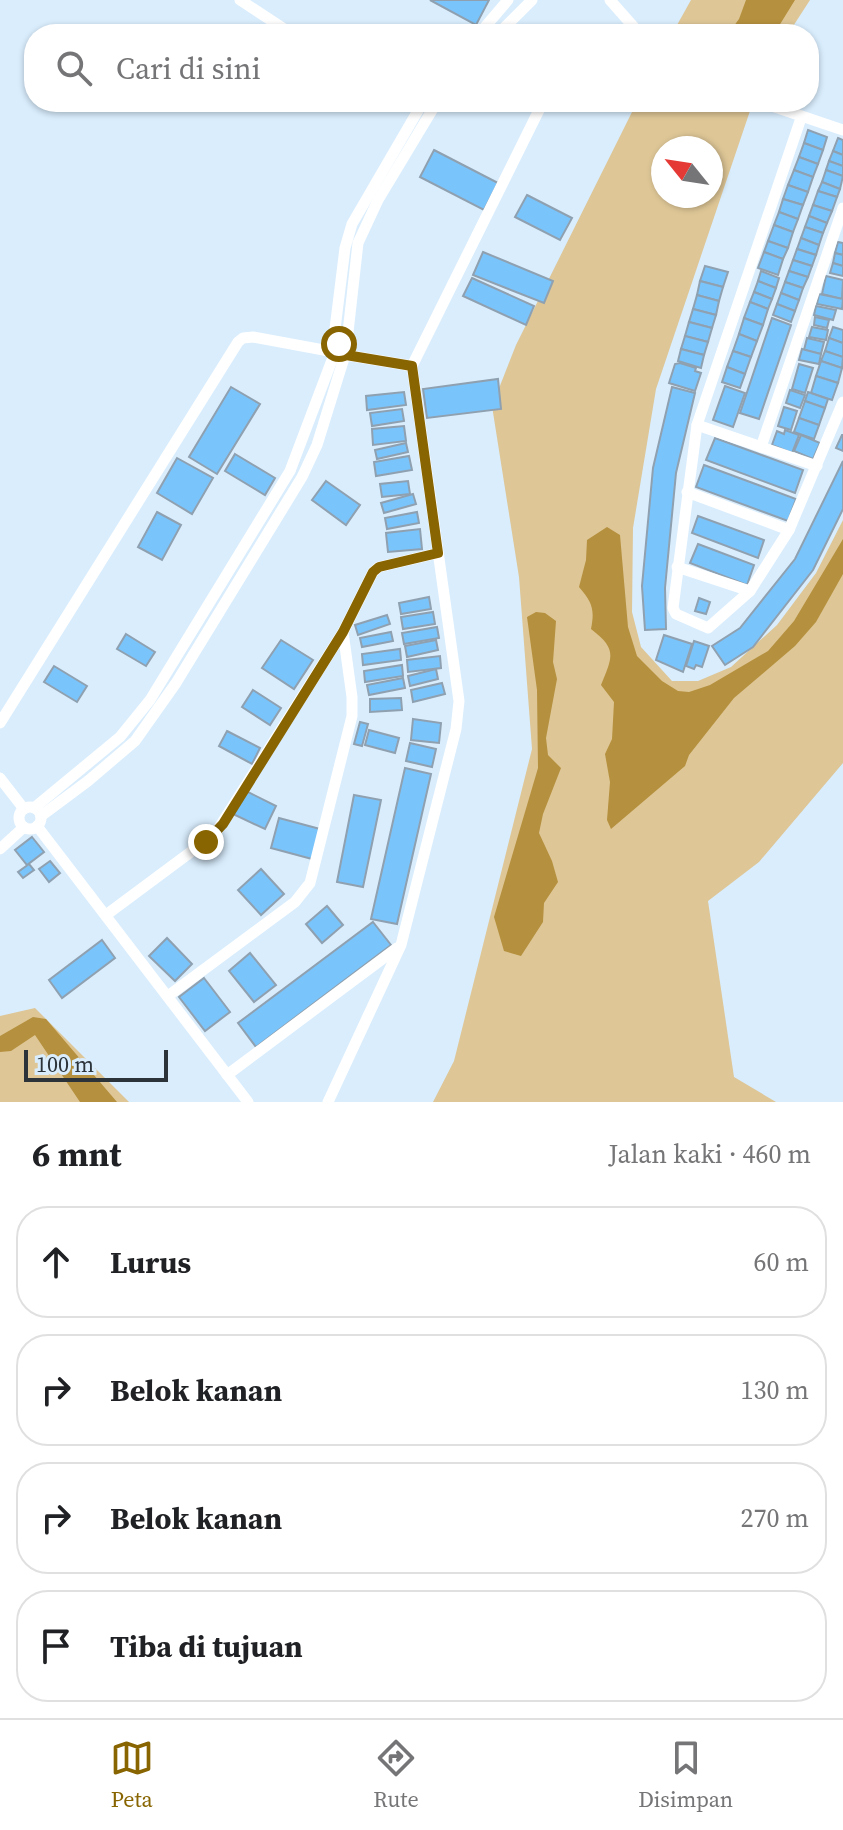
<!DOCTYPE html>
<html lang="id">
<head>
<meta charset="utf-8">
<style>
  :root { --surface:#fff; --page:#f6f6f6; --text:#202124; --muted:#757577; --line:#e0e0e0; --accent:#886501 }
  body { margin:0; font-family:"Source Serif 4",serif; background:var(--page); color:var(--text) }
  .compass { position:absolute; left:651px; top:136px; width:72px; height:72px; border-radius:50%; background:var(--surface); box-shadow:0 2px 6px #0004; rotate:300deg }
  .scale { position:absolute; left:24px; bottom:20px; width:144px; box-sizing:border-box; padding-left:8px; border:4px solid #2c343a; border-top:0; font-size:22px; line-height:28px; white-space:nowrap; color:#2c343a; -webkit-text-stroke:6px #d9edfd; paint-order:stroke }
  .stop { position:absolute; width:24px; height:24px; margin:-18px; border:6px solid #886501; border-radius:50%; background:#fff }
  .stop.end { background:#886501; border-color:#fff; box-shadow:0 2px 8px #0008 }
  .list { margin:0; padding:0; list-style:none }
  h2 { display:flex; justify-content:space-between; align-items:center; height:104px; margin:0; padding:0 32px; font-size:34px }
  h2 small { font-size:26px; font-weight:400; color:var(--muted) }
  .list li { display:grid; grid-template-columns:52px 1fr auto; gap:24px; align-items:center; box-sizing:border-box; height:112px; margin:0 16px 16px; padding:0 16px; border:2px solid var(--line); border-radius:32px }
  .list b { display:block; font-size:30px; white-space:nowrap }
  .list em { font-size:26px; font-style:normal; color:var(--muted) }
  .icon { flex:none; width:44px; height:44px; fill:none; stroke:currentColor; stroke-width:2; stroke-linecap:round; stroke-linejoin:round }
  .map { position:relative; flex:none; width:843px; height:1102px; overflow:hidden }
  .search { position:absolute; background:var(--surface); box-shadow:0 2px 6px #0004; left:24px; right:24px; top:24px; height:88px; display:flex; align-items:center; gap:20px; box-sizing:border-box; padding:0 28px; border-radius:32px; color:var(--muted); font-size:30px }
  .sheet { height:616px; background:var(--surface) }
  nav { display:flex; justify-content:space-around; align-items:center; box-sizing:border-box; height:112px; border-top:2px solid var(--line); background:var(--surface); font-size:22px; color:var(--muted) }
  nav a { display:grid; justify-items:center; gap:4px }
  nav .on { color:var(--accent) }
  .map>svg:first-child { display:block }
  .green { fill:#dec696; fill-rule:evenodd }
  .water { fill:#b5903e }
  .building { fill:#7ac4fc; stroke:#8fa1b0; stroke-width:2 }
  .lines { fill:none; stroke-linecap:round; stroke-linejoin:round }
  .minor { stroke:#fff; stroke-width:11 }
  .route { stroke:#886501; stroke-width:10 }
</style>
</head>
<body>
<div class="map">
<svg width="843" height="1102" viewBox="0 0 843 1102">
  <rect width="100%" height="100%" fill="#d9edfd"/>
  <g class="green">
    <path d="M691 0H810L788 34H672Z"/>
    <path d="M637 102H753L656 389 633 528 632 612 641 647 672 681H698L731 667 777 625 816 573 843 520V763L759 862 708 901 734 1077 776 1102H433L454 1061 532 749 519 577 492 406 516 345ZM663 148H711V196H663Z"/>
    <path d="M35 1008 129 1102H0V1016Z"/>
  </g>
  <g class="water">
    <path d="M746 0H795L774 34H728L739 19Z"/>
    <path d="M607 527 620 535 628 627 637 656 662 681 678 691 689 692 710 685 768 651 794 621 843 539V574L816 622 795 646 734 698 689 755 685 766 611 829 607 820 610 782 605 754 612 739 614 702 601 685C613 656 617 649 591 629 595 609 592 602 579 587L586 560 587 540Z"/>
    <path d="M536 612 545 613 556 621 553 662 557 679 546 738 548 755 561 768 543 814 539 833 552 861 558 882 544 903 543 922 521 956 504 951 494 917 538 768 537 690 527 617Z"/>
    <path d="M33 1017 46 1019 117 1102H80L35 1035 11 1051 0 1052V1036Z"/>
  </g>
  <g class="building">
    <path d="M430 0H489L476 25Z"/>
    <path d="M808 130 827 137 823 150 804 143Z"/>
    <path d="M838 138 843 140V155L833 151Z"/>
    <path d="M804 143 823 150 818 164 799 157Z"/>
    <path d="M434 150 498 183 484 210 420 177Z"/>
    <path d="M833 151 843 155V166L829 161Z"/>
    <path d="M799 157 818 164 813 177 794 170Z"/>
    <path d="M829 161 843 166V176L826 170Z"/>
    <path d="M794 170 813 177 808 192 788 185Z"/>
    <path d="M826 170 843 176 840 189 822 182Z"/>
    <path d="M822 182 840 189 837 197 818 191Z"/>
    <path d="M788 185 808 192 803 205 783 199Z"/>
    <path d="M818 191 837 197 832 211 813 205Z"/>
    <path d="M527 195 572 218 560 240 515 217Z"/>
    <path d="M783 199 803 205 798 219 779 212Z"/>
    <path d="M813 205 832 211 827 223 809 216Z"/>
    <path d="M779 212 798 219 793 232 774 225Z"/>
    <path d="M809 216 827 223 823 233 805 227Z"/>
    <path d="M774 225 793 232 788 248 768 241Z"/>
    <path d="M805 227 823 233 819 245 801 238Z"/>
    <path d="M801 238 819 245 816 255 797 249Z"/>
    <path d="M768 241 788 248 783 259 764 252Z"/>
    <path d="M838 242 843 243V255L835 253Z"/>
    <path d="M797 249 816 255 812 266 793 260Z"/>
    <path d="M483 252 553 281 544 303 473 275Z"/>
    <path d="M764 252 783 259 778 275 758 268Z"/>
    <path d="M835 253 843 255V266L833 263Z"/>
    <path d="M793 260 812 266 808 277 789 271Z"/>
    <path d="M833 263 843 266V276L830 273Z"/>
    <path d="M705 266 728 272 723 287 700 281Z"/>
    <path d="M761 271 779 278 776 288 758 281Z"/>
    <path d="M789 271 808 277 803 288 785 282Z"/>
    <path d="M826 276 843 280 842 299 822 294Z"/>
    <path d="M472 278 534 306 526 325 463 296Z"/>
    <path d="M700 281 723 287 719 301 697 295Z"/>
    <path d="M758 281 776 288 772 299 754 292Z"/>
    <path d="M785 282 803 288 799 300 781 293Z"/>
    <path d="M754 292 772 299 768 309 750 302Z"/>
    <path d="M781 293 799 300 795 311 777 304Z"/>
    <path d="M819 294 843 299 842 309 817 304Z"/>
    <path d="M697 295 719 301 716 315 693 309Z"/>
    <path d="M750 302 768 309 763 325 744 318Z"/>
    <path d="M777 304 795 311 791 322 773 315Z"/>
    <path d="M816 306 836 310 833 320 814 315Z"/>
    <path d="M693 309 716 315 712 328 689 322Z"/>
    <path d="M815 317 829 320 827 328 814 325Z"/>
    <path d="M744 318 763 325 757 341 739 334Z"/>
    <path d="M772 318 791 325 759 419 740 413Z"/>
    <path d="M689 322 712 328 708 342 685 336Z"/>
    <path d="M812 327 828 330 826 340 809 337Z"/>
    <path d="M833 327 843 330V343L829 338Z"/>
    <path d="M739 334 757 341 751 357 733 351Z"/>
    <path d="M685 336 708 342 704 355 681 349Z"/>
    <path d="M807 338 824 342 821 354 804 350Z"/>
    <path d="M829 338 843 343V357L825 351Z"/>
    <path d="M681 349 704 355 701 368 678 361Z"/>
    <path d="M802 349 821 354 819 364 799 360Z"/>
    <path d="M733 351 751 357 745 374 727 367Z"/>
    <path d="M825 351 843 357 842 368 821 361Z"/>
    <path d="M821 361 842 368 838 383 816 376Z"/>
    <path d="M680 363 696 368 695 371 701 373 695 391 669 383 675 364Z"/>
    <path d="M799 364 813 368 805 393 792 389Z"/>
    <path d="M727 367 745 374 740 388 722 382Z"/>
    <path d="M816 376 838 383 832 400 811 393Z"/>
    <path d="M498 379 501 409 427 418 423 389Z"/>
    <path d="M725 386 745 393 733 427 713 420Z"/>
    <path d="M231 387 260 404 217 474 189 457Z"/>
    <path d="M672 387 695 393 676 473 665 588 666 629 645 630 642 586 653 468Z"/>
    <path d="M790 390 805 395 800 408 786 403Z"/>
    <path d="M404 392 406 405 367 410 366 396Z"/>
    <path d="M808 392 828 399 825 408 805 401Z"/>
    <path d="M805 401 825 408 819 425 799 418Z"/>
    <path d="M784 407 797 411 791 430 778 426Z"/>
    <path d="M402 409 404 421 372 426 370 413Z"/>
    <path d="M799 418 819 425 814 439 794 432Z"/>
    <path d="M404 426 406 441 373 445 372 429Z"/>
    <path d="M785 430 799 435 792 453 772 445 777 431 784 434Z"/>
    <path d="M801 435 820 443 813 459 794 451Z"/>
    <path d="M842 435H843V451L836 448Z"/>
    <path d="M715 438 803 470 795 493 706 460Z"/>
    <path d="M406 443 408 452 377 459 375 450Z"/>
    <path d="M235 454 275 478 265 495 225 471Z"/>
    <path d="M409 456 412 470 376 476 374 462Z"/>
    <path d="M177 458 213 478 192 514 157 493Z"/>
    <path d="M843 461V509L813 570 753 647 725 665 712 646 740 628 795 559Z"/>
    <path d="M704 465 796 499 788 521 696 487Z"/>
    <path d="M326 481 360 505 346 525 312 500Z"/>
    <path d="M408 481 410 494 382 497 380 484Z"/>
    <path d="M413 494 416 504 384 513 381 503Z"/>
    <path d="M157 512 181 525 162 560 138 547Z"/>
    <path d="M417 512 419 523 387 529 385 518Z"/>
    <path d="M698 516 764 540 758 558 692 533Z"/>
    <path d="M420 529 422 549 388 552 386 533Z"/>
    <path d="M698 544 754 565 747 585 690 563Z"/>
    <path d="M429 597 431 609 401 614 399 603Z"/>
    <path d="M699 598 710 602 706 614 695 611Z"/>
    <path d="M433 612 435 624 403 629 401 617Z"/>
    <path d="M387 615 390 624 358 635 355 625Z"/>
    <path d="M437 627 439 638 404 644 402 633Z"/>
    <path d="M391 632 393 641 362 647 360 638Z"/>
    <path d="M126 634 155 652 146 666 117 649Z"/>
    <path d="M664 635 692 644 683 672 656 660Z"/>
    <path d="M281 640 313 660 294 689 262 668Z"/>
    <path d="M436 640 438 650 407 657 405 646Z"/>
    <path d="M694 641 709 646 702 667 696 665 694 669 686 666Z"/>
    <path d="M400 649 401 660 363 665 362 654Z"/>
    <path d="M440 656 441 668 408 672 407 660Z"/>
    <path d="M402 665 403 676 365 682 364 671Z"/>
    <path d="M54 666 87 686 77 702 44 682Z"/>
    <path d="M436 669 438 679 410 686 408 676Z"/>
    <path d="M403 678 405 688 369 695 367 685Z"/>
    <path d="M442 683 445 694 413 702 411 690Z"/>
    <path d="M253 690 281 708 270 725 242 707Z"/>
    <path d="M401 698 402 710 370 712V699Z"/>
    <path d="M413 719 441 723 439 743 411 740Z"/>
    <path d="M360 722 368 724 362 746 354 744Z"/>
    <path d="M369 730 399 738 395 753 365 745Z"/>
    <path d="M227 731 260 748 252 764 219 746Z"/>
    <path d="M410 743 436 749 432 767 406 761Z"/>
    <path d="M405 768 431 774 397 924 371 919Z"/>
    <path d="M244 790 276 806 265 829 233 814Z"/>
    <path d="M354 795 381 800 363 887 337 882Z"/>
    <path d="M279 818 320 829 312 859 271 848Z"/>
    <path d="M32 837 44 852 27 865 15 850Z"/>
    <path d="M50 861 60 873 49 882 39 869Z"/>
    <path d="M29 864 34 870 23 878 18 872Z"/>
    <path d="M261 869 284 894 261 915 238 890Z"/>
    <path d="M327 906 343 925 322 943 306 924Z"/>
    <path d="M373 922 391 945 256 1047 238 1023Z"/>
    <path d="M167 938 192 964 175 981 149 956Z"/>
    <path d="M102 940 115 958 62 998 49 980Z"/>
    <path d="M250 953 276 985 254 1002 229 971Z"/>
    <path d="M204 978 230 1012 205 1031 179 997Z"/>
  </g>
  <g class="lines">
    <g class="minor">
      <path d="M240 0 292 34"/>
      <path d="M610 0 640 34"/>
      <path d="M479 34 508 0"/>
      <path d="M498 34 532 0"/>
      <path d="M760 102 843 130"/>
      <path d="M801 118 697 425 673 608 676 614 708 628 750 591 789 530 843 402"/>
      <path d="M333 345 345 248 352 224 423 102"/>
      <path d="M346 350 358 243 378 200 437 102"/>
      <path d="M346 355 412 366"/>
      <path d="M697 425 817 466"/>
      <path d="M761 447 843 208"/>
      <path d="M687 492 789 530"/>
      <path d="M677 567 750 591"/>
      <path d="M0 723 238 342 243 338 253 337 329 351"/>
      <path d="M0 778 24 809"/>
      <circle cx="30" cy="818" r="11"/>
      <path d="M34 808 120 737 150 700 290 471 332 360"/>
      <path d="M41 816 88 781 135 741 176 683 302 477 317 445 344 358"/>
      <path d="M37 826 248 1102"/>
      <path d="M0 849 24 827"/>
      <path d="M106 915 215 834 343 632 373 572 379 567 438 553"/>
      <path d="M168 996 295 902 310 883 352 716V697L343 632"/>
      <path d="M227 1075 397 948"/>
      <path d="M328 1102 401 945 456 729 459 701 412 366 543 102"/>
    </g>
  </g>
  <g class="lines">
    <path class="route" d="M206 842 223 824 343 632 373 572 379 567 438 553 412 366 346 355 344 347 339 344"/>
  </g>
</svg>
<svg class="compass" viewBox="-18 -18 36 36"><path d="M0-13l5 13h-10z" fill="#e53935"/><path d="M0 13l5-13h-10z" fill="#757577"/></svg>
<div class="scale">100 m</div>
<div class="stop" style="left:339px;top:344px"></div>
<div class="stop end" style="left:206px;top:842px"></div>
<div class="search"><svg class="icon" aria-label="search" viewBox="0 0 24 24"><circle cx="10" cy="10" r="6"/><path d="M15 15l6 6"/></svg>Cari di sini</div>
</div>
<section class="sheet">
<h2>6 mnt<small>Jalan kaki · 460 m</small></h2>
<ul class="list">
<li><svg class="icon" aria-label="ahead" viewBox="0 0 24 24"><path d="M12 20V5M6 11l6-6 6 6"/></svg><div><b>Lurus</b></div><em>60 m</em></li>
<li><svg class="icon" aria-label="right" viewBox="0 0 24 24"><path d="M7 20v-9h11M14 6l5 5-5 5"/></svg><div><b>Belok kanan</b></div><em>130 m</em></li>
<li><svg class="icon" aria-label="right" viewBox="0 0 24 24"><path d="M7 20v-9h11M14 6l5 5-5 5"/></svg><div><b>Belok kanan</b></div><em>270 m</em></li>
<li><svg class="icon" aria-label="arrive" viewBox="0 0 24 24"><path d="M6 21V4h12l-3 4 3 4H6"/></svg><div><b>Tiba di tujuan</b></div></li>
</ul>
</section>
<nav>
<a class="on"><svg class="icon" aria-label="map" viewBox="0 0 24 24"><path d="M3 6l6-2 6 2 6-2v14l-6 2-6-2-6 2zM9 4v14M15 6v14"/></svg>Peta</a>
<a><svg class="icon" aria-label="directions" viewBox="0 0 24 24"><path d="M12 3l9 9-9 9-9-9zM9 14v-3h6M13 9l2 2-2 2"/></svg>Rute</a>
<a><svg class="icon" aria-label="saved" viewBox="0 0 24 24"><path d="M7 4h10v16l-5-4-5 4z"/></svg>Disimpan</a>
</nav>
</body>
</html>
